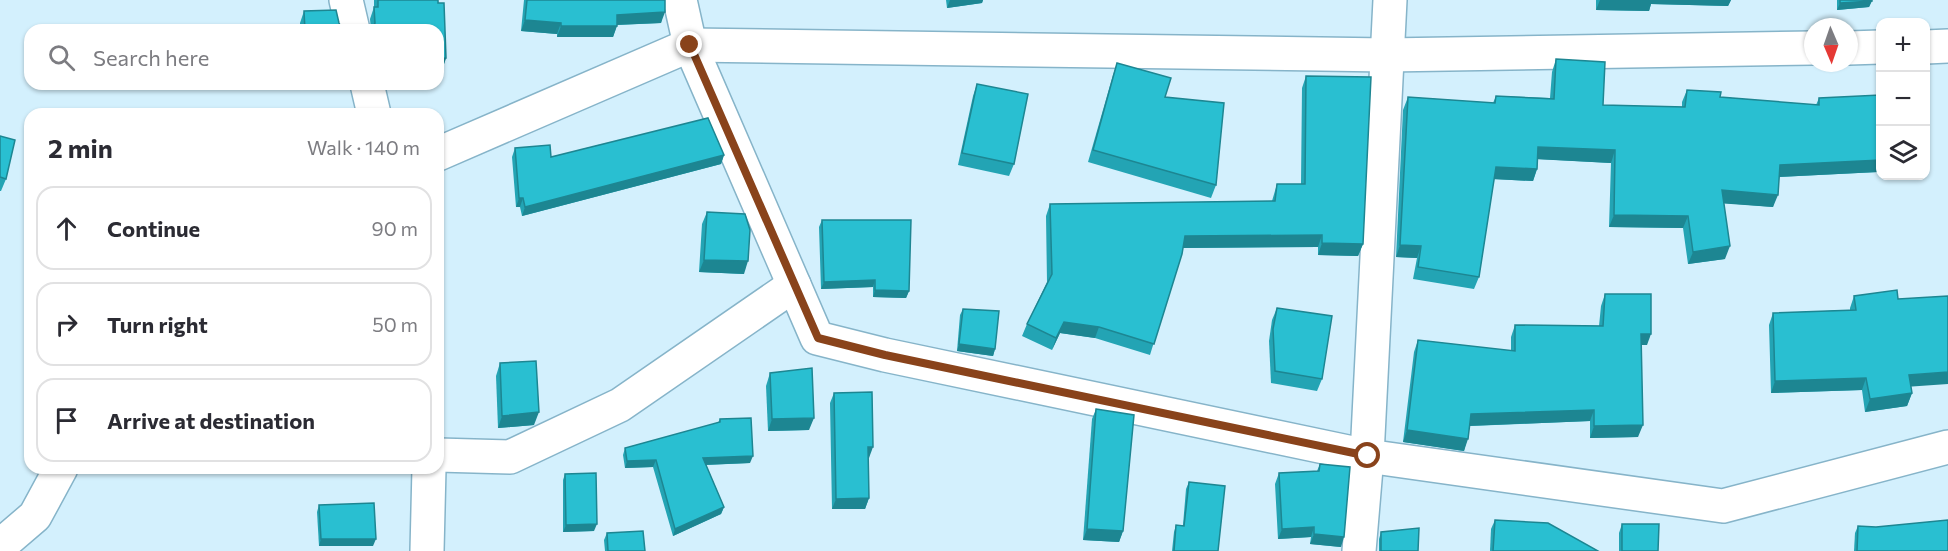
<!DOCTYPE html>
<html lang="en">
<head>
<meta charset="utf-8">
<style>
  :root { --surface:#fff; --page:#f7f7f7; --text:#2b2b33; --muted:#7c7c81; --line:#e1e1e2 }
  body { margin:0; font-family:Commissioner,sans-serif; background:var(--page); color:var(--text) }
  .controls { position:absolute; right:18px; top:18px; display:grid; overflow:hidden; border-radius:12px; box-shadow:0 2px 4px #0004 }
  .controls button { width:54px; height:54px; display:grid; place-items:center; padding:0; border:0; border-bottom:2px solid var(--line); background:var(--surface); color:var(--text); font:30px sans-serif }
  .compass { position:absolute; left:1804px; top:18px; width:54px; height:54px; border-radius:50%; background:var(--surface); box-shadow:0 2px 4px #0004; rotate:178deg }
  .stop { position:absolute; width:18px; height:18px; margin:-14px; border:4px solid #89431b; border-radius:50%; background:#fff }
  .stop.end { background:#89431b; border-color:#fff; box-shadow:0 2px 6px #0008 }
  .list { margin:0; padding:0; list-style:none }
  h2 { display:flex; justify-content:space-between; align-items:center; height:78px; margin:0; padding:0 24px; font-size:26px }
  h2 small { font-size:20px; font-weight:400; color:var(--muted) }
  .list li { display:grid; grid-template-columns:39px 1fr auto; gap:18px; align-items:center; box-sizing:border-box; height:84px; margin:0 12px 12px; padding:0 12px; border:2px solid var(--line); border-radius:18px }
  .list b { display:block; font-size:22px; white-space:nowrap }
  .list em { font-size:20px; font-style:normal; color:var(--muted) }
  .icon { flex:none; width:33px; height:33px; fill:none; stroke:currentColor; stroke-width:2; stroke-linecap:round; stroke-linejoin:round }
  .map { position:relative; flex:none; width:1948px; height:551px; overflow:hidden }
  .search { position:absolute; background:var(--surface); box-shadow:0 2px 4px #0004; left:24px; top:24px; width:420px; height:66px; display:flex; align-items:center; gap:15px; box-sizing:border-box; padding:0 21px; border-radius:18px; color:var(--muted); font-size:22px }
  .panel { position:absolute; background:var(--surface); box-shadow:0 2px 4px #0004; left:24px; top:108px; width:420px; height:366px; border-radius:18px }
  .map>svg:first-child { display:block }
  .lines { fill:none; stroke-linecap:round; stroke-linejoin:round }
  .street-casing { stroke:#86b4c9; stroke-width:36 }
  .street { stroke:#fff; stroke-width:33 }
  .wall { fill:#23a4b4 }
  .shaded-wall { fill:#1d8692 }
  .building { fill:#29bfd1; stroke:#1d8692; stroke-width:1.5 }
  .route { stroke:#89431b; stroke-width:8 }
</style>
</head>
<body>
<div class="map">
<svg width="1948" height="551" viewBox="0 0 1948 551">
  <rect width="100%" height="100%" fill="#d3f0fd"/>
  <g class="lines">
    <defs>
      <g id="street">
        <path d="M346 0 353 30"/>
        <path d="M680 0 690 45 817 338 885 355 1367 456 1723 506 1948 447"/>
        <path d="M1926 47 1948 46"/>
        <path d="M1849 48 1880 47"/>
        <path d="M367 84 374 114"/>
        <path d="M438 154 690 45 1387 55 1813 48"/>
        <path d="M438 455 510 457 620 405 794 285"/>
        <path d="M0 546 35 516 61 468"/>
        <path d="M427 551 429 468"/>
        <path d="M1359 551 1367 456 1390 0"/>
      </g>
    </defs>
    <use href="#street" class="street-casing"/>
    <use href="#street" class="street"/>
  </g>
  <g class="wall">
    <path d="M374 0H438L446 58 442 70 438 30H371L370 19 374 7Z"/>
    <path d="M524 0H665L661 23 617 25 613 37H557V34L521 31Z"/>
    <path d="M946 0H983L982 3 947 8Z"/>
    <path d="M1589 0H1731L1728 6 1651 4 1649 11 1596 10V0Z"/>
    <path d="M1837 0H1872L1869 7 1837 10Z"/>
    <path d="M304 11 339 23 343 30H300V23Z"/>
    <path d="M1556 59 1603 105 1682 107V102L1687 90 1720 97 1816 105 1819 98 1881 109V166L1878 172 1779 177 1773 207 1724 203 1725 259 1688 264 1683 228 1609 227 1611 163 1538 159 1537 169 1533 181 1494 179 1479 277 1474 289 1413 279 1417 258 1396 257 1403 110 1408 97 1493 103 1496 96 1550 98 1552 72Z"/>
    <path d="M1117 63 1165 97 1216 185 1211 198 1088 162 1113 75Z"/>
    <path d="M1306 76 1363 244 1358 256 1318 255V247L1183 248 1150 355 1095 338 1060 333 1052 350 1022 336 1027 324 1047 282 1046 216 1050 204 1272 201 1277 184H1301L1302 88Z"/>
    <path d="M977 84 1014 164 1009 176 958 165 973 96Z"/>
    <path d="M0 136 6 179 1 191H0Z"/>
    <path d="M515 148 551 157 724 155 721 164 522 216 520 207H516L512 157Z"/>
    <path d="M707 212 744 274 699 272 702 224Z"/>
    <path d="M822 220 909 291 906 298 873 297V287L821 289 819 227Z"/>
    <path d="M1605 294 1647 345H1641L1638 437 1590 438V421L1470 426 1464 451 1403 442 1414 352 1418 340 1511 351V337L1515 325 1599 326 1601 306Z"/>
    <path d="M1854 296 1911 387 1912 393 1907 406 1865 412 1862 390 1771 393 1769 325 1773 313 1850 310V308Z"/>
    <path d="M1277 308 1322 379 1317 391 1271 383 1269 341 1272 320Z"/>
    <path d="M963 309 995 349 993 356 957 351 960 315Z"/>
    <path d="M500 363 534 425 498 428 496 376Z"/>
    <path d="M770 373 809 430 768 431 766 386Z"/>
    <path d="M834 393 869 458H868L869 498 865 509H832L830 403Z"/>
    <path d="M1096 409 1123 531 1119 542 1083 540 1092 419Z"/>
    <path d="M720 419 750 463 706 465 724 507 721 514 673 536 653 467 625 468 623 455 625 448 718 423Z"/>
    <path d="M1320 464 1341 547 1310 544 1311 537 1278 539 1275 484 1279 473 1317 471Z"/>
    <path d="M565 474 594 531 563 532V480Z"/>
    <path d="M1189 482 1218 551H1172L1174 532 1176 525H1183L1186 489Z"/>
    <path d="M319 505 373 546H319L317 512Z"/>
    <path d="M1495 520 1598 551H1490L1491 529Z"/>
    <path d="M1622 524 1658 551H1619V533Z"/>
    <path d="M1858 526 1948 551H1854L1855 533Z"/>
    <path d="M1381 532 1418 551H1379V539Z"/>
    <path d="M607 533 645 551H605L604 540Z"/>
  </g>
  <g class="shaded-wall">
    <path d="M950 0H983L982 3 947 8Z"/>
    <path d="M1600 0H1731L1728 6 1651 4 1649 11 1596 10Z"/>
    <path d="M1872 1 1869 7 1837 10 1840 3Z"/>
    <path d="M665 12 661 23 613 25 617 15Z"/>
    <path d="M525 20 561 23 557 34 521 31Z"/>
    <path d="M561 26H617L613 37H557Z"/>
    <path d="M446 58 442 70H438V59Z"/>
    <path d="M1538 147 1615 150 1611 163 1534 159Z"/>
    <path d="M724 155 721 164 522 216 525 207Z"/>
    <path d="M1881 160V166L1878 172 1776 177 1780 165Z"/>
    <path d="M1496 167 1537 169 1533 181 1492 179Z"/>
    <path d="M1722 190 1778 195 1773 207 1717 203Z"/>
    <path d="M519 198H523L520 207H516Z"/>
    <path d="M1614 215 1688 216 1683 228 1609 227Z"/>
    <path d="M1322 235 1318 247 1181 248 1185 236Z"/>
    <path d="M1322 243 1363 244 1358 256 1318 255Z"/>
    <path d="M1400 245 1421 246 1417 258 1396 257Z"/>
    <path d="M1730 246 1725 259 1688 264 1693 252Z"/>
    <path d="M704 260 748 261 744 274 699 272Z"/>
    <path d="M875 280 873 287 821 289 824 282Z"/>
    <path d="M875 290 909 291 906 298 873 297Z"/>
    <path d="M1064 322 1099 327 1095 338 1060 333 1052 350 1056 338Z"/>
    <path d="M1641 334H1651L1647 345H1637Z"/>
    <path d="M959 344 995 349 993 356 957 351Z"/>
    <path d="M1948 372V384L1905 387 1909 375Z"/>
    <path d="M1866 378 1862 390 1771 393 1775 381Z"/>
    <path d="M1912 393 1907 406 1865 412 1870 399Z"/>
    <path d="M1594 410 1590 421 1467 426 1471 414Z"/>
    <path d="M539 412 534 425 498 428 502 416Z"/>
    <path d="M814 418 809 430 768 431 772 419Z"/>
    <path d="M1643 425 1638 437 1590 438 1594 426Z"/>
    <path d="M1407 430 1468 439 1464 451 1403 442Z"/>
    <path d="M868 447H873L869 458H864Z"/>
    <path d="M753 456 750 463 701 465 703 458Z"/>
    <path d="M656 460 653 467 625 468 627 461Z"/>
    <path d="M869 498 865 509H832L836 499Z"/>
    <path d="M724 507 721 514 673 536 675 529Z"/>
    <path d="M597 524 594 531 563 532 566 525Z"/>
    <path d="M1314 527 1311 537 1278 539 1282 529Z"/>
    <path d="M1087 529 1123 531 1119 542 1083 540Z"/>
    <path d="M1314 534 1344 537 1341 547 1310 544Z"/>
    <path d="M321 539H376L373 546H319Z"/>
  </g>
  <g class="building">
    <path d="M378 0H438V3H444L446 58 438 59V30H371L375 23 374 7H378Z"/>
    <path d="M527 0H665V12L617 15V26H561V23L525 20Z"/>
    <path d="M1840 0H1872V1L1840 3Z"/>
    <path d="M336 10 339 23 343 30H305L304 11Z"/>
    <path d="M1556 59 1605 62 1603 105 1685 107 1687 90 1721 92 1720 97 1819 105V98L1880 95 1881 160 1780 165 1778 195 1722 190 1730 246 1693 252 1688 216 1614 215 1615 150 1538 147 1537 169 1496 167 1479 277 1418 267 1421 246 1400 245 1408 97 1495 103 1496 96 1554 99Z"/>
    <path d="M1117 63 1171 78 1165 97 1224 103 1216 185 1093 150Z"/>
    <path d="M1306 76 1371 77 1363 244 1322 243V235L1185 236 1182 254 1154 344 1099 327 1064 322 1056 338 1027 324 1052 274 1050 204 1275 201 1277 184H1305Z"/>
    <path d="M977 84 1028 94 1014 164 962 153Z"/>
    <path d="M708 118 724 155 525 207 523 198H519L515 148 550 145 551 157Z"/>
    <path d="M0 136 15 140 6 179 0 177Z"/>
    <path d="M707 212 745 214 750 230 748 261 704 260Z"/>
    <path d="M822 220H911L909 291 875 290V280L824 282Z"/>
    <path d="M1897 290 1898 299 1948 296V372L1909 375 1912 393 1870 399 1866 378 1775 381 1773 313 1856 310 1854 296Z"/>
    <path d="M1605 294H1651V334H1641L1643 425 1594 426V410L1471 414 1468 439 1407 430 1418 340 1515 351V325L1603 326Z"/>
    <path d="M1277 308 1332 316 1322 379 1275 371 1273 329Z"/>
    <path d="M963 309 999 311 995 349 959 344Z"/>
    <path d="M536 361 539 412 502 416 500 363Z"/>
    <path d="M812 368 814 418 772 419 770 373Z"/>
    <path d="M872 392 873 447H868L869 498 836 499 834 393Z"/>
    <path d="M1096 409 1134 415 1123 531 1087 529Z"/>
    <path d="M751 418 753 456 703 458 724 507 675 529 656 460 627 461 625 448 720 422V419Z"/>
    <path d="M1320 464 1350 467 1344 537 1314 534V527L1282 529 1279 473 1319 471Z"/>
    <path d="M596 473 597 524 566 525 565 474Z"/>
    <path d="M1189 482 1225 486 1218 551H1174L1176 525 1184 526Z"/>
    <path d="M374 503 376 539H321L319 505Z"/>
    <path d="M1495 520 1548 523 1598 551H1493Z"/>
    <path d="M1948 520V551H1857L1858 526 1876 527Z"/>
    <path d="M1622 524H1659L1658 551H1622Z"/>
    <path d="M1419 528 1418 551H1381V532Z"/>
    <path d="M643 531 645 551H608L607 533Z"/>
  </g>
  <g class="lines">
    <path class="route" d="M690 45 818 338 885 355 1368 456"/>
  </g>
</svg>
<div class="controls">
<button>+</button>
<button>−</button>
<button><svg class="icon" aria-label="layers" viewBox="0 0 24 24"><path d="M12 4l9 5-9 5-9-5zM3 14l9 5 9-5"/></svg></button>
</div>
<svg class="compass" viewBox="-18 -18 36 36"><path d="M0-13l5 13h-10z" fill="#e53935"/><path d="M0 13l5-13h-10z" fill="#7c7c81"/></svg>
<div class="stop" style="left:1368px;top:456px"></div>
<div class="stop end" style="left:690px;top:45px"></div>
<div class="search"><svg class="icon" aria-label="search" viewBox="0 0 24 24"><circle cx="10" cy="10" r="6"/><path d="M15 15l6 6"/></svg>Search here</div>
<section class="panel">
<h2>2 min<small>Walk · 140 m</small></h2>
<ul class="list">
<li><svg class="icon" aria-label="ahead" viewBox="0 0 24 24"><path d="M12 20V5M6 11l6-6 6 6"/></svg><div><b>Continue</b></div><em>90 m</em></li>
<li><svg class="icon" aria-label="right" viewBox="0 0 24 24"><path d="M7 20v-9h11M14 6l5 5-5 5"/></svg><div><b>Turn right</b></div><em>50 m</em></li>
<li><svg class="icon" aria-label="arrive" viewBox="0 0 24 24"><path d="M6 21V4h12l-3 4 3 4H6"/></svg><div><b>Arrive at destination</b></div></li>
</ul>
</section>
</div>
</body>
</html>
